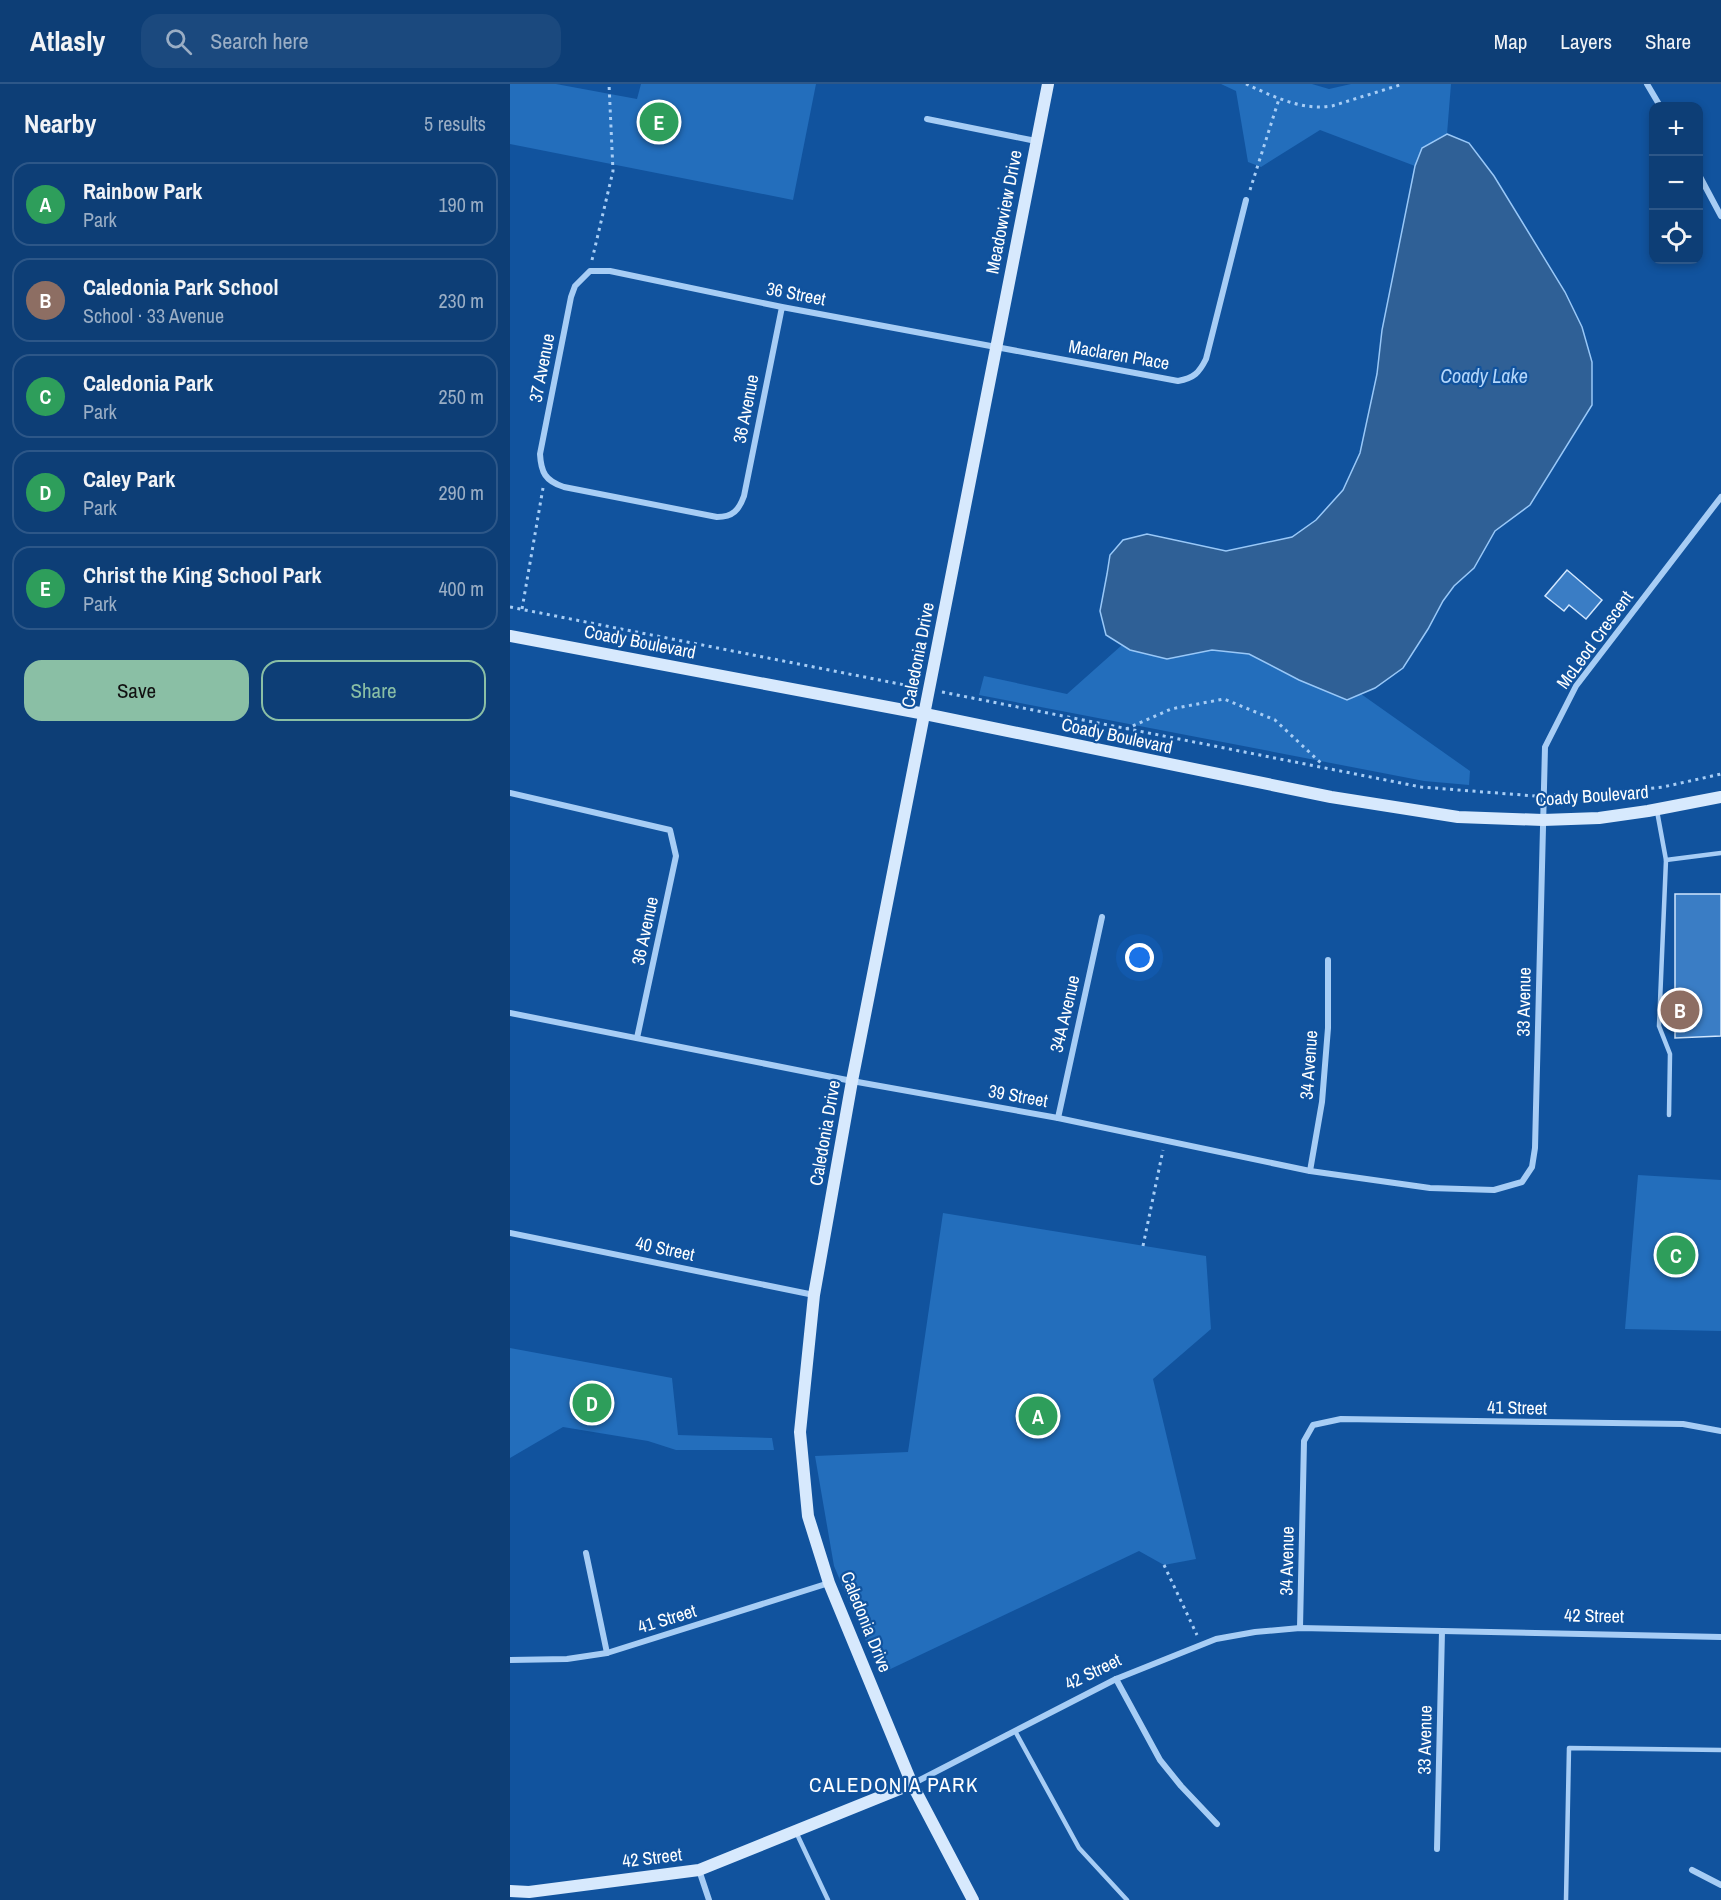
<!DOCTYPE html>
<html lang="en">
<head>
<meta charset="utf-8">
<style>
  :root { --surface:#0d3e76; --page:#1b497e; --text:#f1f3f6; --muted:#9aaec5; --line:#2d5788; --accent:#8abfa5 }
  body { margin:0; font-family:"Archivo Narrow",sans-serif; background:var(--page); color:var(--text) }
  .controls { position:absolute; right:18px; top:18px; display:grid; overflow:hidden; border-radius:12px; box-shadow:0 3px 9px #0003 }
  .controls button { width:54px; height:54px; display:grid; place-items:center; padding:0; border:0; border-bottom:2px solid var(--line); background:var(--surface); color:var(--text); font:30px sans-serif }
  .you { position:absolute; left:630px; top:874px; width:21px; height:21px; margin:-15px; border:4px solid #fff; border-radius:50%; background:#1a73e8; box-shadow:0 0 0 9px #1a73e833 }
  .badge { display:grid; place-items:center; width:39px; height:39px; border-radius:50%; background:var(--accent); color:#fff; font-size:20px; font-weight:700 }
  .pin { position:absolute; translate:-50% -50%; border:3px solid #fff; box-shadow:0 2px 6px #0006 }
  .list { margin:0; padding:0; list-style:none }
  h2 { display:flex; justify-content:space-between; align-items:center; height:78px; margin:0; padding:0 24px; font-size:26px }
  h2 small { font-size:20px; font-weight:400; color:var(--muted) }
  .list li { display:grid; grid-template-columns:39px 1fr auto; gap:18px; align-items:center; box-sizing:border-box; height:84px; margin:0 12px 12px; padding:0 12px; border:2px solid var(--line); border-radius:18px }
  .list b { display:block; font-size:22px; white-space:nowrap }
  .list p { margin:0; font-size:20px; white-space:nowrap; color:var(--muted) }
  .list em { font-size:20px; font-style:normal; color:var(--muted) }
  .actions { display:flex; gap:12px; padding:18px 24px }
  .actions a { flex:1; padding:14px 0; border:2px solid var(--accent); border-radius:18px; text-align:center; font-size:21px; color:var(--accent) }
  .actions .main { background:var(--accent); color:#111 }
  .icon { flex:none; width:33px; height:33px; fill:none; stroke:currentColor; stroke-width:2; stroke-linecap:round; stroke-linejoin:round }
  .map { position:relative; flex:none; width:1211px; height:1816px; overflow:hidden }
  header { display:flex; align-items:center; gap:36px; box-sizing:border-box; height:84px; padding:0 30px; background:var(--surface); border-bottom:2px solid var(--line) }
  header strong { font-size:28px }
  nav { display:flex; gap:33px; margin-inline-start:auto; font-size:21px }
  .search { width:420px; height:54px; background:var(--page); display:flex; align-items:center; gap:15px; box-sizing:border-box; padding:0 21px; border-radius:18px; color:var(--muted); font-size:22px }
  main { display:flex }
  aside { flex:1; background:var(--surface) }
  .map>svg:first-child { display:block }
  .green { fill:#236ebc }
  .water { fill:#2f6096; stroke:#99c8f8; stroke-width:1.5 }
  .building { fill:#3a7dc5; stroke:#d0e6fe; stroke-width:1.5 }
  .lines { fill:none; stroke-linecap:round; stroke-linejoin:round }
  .path { stroke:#a7cdf5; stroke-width:3; stroke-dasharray:3 4.5; stroke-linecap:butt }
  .lane { stroke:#a7cdf5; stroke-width:4.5 }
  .street { stroke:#a7cdf5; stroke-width:6 }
  .secondary { stroke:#d7e9fd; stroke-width:12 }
  .labels { text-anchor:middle; stroke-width:4.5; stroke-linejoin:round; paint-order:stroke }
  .street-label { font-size:18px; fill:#fff; stroke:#11539e }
  .water-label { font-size:20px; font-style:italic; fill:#b4d7fb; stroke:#11539e }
  .quarter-label { font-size:21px; letter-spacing:1.5px; fill:#fff; stroke:#11539e }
</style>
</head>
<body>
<header>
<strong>Atlasly</strong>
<div class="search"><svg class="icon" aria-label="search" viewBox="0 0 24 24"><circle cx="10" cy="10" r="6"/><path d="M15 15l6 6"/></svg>Search here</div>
<nav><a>Map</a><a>Layers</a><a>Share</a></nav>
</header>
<main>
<aside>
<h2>Nearby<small>5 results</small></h2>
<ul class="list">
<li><span class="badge" style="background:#2e9e5b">A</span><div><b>Rainbow Park</b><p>Park</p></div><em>190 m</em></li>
<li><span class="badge" style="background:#8d6e63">B</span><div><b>Caledonia Park School</b><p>School · 33 Avenue</p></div><em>230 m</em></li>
<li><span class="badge" style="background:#2e9e5b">C</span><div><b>Caledonia Park</b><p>Park</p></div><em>250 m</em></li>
<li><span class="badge" style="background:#2e9e5b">D</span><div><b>Caley Park</b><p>Park</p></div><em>290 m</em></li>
<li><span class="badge" style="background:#2e9e5b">E</span><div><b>Christ the King School Park</b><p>Park</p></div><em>400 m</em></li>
</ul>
<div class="actions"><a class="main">Save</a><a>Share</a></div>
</aside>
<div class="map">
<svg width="1211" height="1816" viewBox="0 0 1211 1816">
  <rect width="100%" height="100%" fill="#11539e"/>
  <g class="green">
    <path d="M0 0H46L127 15 131 0H306L283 116 0 60Z"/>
    <path d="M711 0H802L819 5 841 0H941L937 50 912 64 905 82 810 46 751 83 738 78 726 7Z"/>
    <path d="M612 561 620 566 657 575 702 566 739 570 837 616 851 610 960 687 959 701 914 697 469 611 474 592 557 610Z"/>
    <path d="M1128 1091 1211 1096V1247L1115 1245Z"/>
    <path d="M433 1129 696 1172 701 1245 643 1295 686 1475 654 1481 629 1467 370 1590 324 1482 305 1372 398 1368Z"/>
    <path d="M0 1264 162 1294 168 1351 262 1354 264 1366H166L138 1357 53 1343 0 1374Z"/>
  </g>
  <path class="water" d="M937 50 959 59 984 92 1055 208 1072 243 1082 278V321L1020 421 985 447 964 484 944 502 933 517 918 545 893 584 865 604 837 616 789 596 739 570 702 566 657 575 620 566 596 551 590 527 597 490 600 471 613 456 637 450 716 467 782 453 806 436 833 406 850 369 867 290 872 246 905 82 912 64Z"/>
  <g class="building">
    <path d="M1057 486 1092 516 1076 535 1059 521 1054 527 1035 512Z"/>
    <path d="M1165 810H1211V952L1165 954Z"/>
  </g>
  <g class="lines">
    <g class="path">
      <path d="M736 0C762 12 792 27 822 22L893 0"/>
      <path d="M740 106 769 15"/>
      <path d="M82 176 103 87 99 0"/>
      <path d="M0 523 405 603"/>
      <path d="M12 525 33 404"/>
      <path d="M432 608 911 703 1025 712"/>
      <path d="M616 645 661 625 714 615 765 636 813 681"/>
      <path d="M1044 711 1104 708 1153 703 1211 690"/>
      <path d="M633 1162 653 1066"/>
      <path d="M654 1481 687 1551"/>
    </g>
    <g class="lane">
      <path d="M1147 727 1156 776 1211 769"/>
      <path d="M1156 776 1149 942 1160 970 1159 1031"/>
      <path d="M505 1647 569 1764 617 1816"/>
      <path d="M286 1748 318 1816"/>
      <path d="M1056 1816 1059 1664 1211 1666"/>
    </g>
    <g class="street">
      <path d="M1137 0 1150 22"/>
      <path d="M417 35 526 57"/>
      <path d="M1188 89 1211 132"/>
      <path d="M272 223 234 412C229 426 223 433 207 433L54 403C35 397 31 388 30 370L61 213 65 202 80 187H100L272 223 668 297C684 294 689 289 696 275L736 116"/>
      <path d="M0 709 160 746 166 772 127 954"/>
      <path d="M0 929 342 997 548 1034 800 1087 920 1104 984 1106 1012 1098 1022 1083 1025 1064 1035 663 1066 602 1211 413"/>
      <path d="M548 1034 592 833"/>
      <path d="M800 1087 812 1018 818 944V876"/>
      <path d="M0 1149 304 1211"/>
      <path d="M76 1469 97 1569"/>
      <path d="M790 1544 794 1357 803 1341 831 1335 1173 1340 1211 1347"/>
      <path d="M0 1576 57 1575 97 1569 319 1499"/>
      <path d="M606 1595 650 1676 671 1702 707 1740"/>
      <path d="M402 1700 606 1595 706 1555 745 1548 790 1544 1211 1553"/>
      <path d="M927 1765 932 1547"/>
      <path d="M189 1786 199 1816"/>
      <path d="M1182 1786 1211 1801"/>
    </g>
    <g class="secondary">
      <path d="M0 552 415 630 821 713 948 733 1033 736 1089 734 1138 727 1211 713"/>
      <path d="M0 1807 19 1808 189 1786 402 1700"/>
      <path d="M463 1816 402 1700 319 1499 298 1432 290 1348 304 1211 342 997 538 0"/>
    </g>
  </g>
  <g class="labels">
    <g class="street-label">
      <text transform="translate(494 128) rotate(-79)" y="6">Meadowview Drive</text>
      <text transform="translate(286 210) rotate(11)" y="6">36 Street</text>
      <text transform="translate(609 271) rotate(10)" y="6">Maclaren Place</text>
      <text transform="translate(32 284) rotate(-79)" y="6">37 Avenue</text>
      <text transform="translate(236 325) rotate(-79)" y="6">36 Avenue</text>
      <text transform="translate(1085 556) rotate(-54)" y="6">McLeod Crescent</text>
      <text transform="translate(130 558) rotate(11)" y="6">Coady Boulevard</text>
      <text transform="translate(408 571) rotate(-79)" y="6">Caledonia Drive</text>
      <text transform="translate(607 652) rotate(12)" y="6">Coady Boulevard</text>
      <text transform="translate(1082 712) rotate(-4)" y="6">Coady Boulevard</text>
      <text transform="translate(135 847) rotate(-78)" y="6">36 Avenue</text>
      <text transform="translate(1014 918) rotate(-89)" y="6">33 Avenue</text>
      <text transform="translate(555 930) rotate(-77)" y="6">34A Avenue</text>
      <text transform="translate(799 981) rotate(-86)" y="6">34 Avenue</text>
      <text transform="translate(508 1012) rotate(10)" y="6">39 Street</text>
      <text transform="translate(315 1049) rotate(-80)" y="6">Caledonia Drive</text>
      <text transform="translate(155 1165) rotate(12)" y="6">40 Street</text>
      <text transform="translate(1007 1324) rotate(1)" y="6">41 Street</text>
      <text transform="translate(777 1477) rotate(-89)" y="6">34 Avenue</text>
      <text transform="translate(1084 1532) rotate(1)" y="6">42 Street</text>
      <text transform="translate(157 1535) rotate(-17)" y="6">41 Street</text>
      <text transform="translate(356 1538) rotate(68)" y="6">Caledonia Drive</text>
      <text transform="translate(583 1588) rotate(-26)" y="6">42 Street</text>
      <text transform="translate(915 1656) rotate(-89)" y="6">33 Avenue</text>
      <text transform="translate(142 1774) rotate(-7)" y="6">42 Street</text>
    </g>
    <g class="water-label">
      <text x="974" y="299">Coady Lake</text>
    </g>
    <g class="quarter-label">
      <text x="384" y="1708">CALEDONIA PARK</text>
    </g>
  </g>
</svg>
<div class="controls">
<button>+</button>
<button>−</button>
<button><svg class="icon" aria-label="locate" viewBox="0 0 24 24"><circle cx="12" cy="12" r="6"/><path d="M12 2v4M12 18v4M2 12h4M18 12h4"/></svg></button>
</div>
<div class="you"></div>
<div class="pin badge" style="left:528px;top:1332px;background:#2e9e5b">A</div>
<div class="pin badge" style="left:1170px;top:926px;background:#8d6e63">B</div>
<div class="pin badge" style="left:1166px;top:1171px;background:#2e9e5b">C</div>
<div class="pin badge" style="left:82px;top:1319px;background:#2e9e5b">D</div>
<div class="pin badge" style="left:149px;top:38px;background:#2e9e5b">E</div>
</div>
</main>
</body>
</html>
